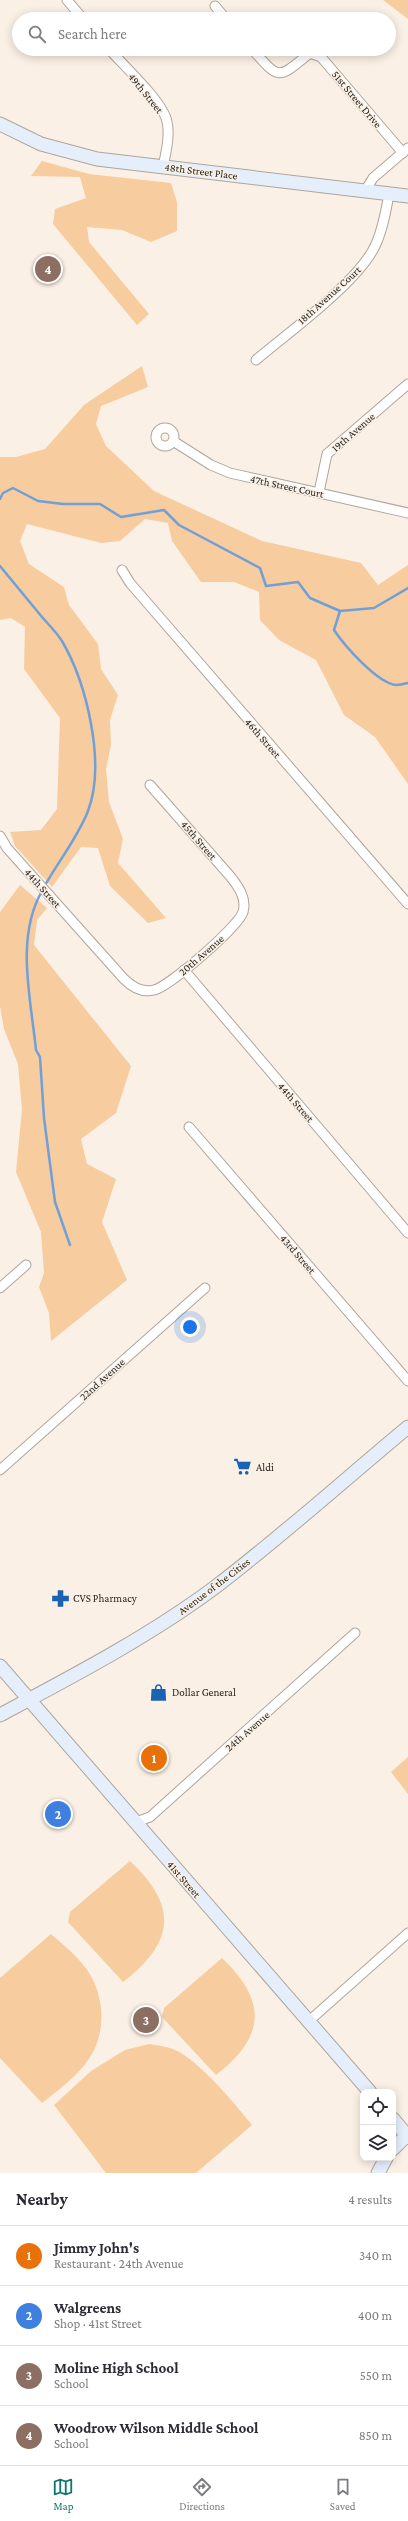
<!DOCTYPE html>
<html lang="en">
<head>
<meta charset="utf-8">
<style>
  :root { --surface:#fff; --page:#f7f7f7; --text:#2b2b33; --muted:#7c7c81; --line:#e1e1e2; --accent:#0f766e }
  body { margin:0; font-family:"Crimson Pro",serif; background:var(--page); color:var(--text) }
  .controls { position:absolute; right:12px; bottom:12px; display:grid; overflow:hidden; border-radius:8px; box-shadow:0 2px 10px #0003 }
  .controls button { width:36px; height:36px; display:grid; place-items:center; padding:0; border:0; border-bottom:1px solid var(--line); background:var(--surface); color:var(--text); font:20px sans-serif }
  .you { position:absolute; left:190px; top:1327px; width:14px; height:14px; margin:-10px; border:3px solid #fff; border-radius:50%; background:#1a73e8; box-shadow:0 0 0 6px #1a73e833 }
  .badge { display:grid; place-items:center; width:26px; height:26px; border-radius:50%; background:var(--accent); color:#fff; font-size:13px; font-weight:700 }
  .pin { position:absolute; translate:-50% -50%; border:2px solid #fff; box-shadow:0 1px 4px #0006 }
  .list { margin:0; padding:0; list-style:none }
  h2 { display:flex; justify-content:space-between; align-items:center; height:52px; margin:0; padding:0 16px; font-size:17px }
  h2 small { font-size:13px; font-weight:400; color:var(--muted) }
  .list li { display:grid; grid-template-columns:26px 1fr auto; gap:12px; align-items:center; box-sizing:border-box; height:60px; padding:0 16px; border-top:1px solid var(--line) }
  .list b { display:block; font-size:15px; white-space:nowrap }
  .list p { margin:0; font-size:13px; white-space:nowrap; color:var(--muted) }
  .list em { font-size:13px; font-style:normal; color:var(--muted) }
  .icon { flex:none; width:22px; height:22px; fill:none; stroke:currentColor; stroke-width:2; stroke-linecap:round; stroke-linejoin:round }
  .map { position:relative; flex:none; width:408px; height:2173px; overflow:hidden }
  .search { position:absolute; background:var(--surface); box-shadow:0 2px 10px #0003; left:12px; right:12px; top:12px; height:44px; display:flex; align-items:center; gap:10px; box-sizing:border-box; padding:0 14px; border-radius:22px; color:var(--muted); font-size:15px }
  .sheet { height:292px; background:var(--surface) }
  nav { display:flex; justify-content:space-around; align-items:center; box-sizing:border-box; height:56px; border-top:1px solid var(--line); background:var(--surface); font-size:11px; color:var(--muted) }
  nav a { display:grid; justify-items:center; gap:2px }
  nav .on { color:var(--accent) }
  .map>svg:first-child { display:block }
  .green { fill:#f7cc9f }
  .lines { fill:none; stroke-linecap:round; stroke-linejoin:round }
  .stream { stroke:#719fd7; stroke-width:2.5 }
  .street-casing { stroke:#afa59b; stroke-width:11 }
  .secondary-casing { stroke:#afa59b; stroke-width:15 }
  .street { stroke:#fff; stroke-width:9 }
  .secondary { stroke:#e5effb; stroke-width:13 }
  .labels { text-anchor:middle; stroke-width:3; stroke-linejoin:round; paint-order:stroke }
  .street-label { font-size:11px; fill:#282521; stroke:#fbf0e5 }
  .poi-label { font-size:11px; fill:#282521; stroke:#fbf0e5; text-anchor:start }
</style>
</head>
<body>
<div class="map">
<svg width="408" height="2173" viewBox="0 0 408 2173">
  <rect width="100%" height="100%" fill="#fbf0e5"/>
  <g class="green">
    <path d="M383 0H408V19Z"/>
    <path d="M42 161 89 174 171 183 177 202V231L151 242 122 230 87 227 89 242 149 314 137 325 53 224 55 209 86 198 80 177 31 176Z"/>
    <path d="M142 366 148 387 101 406 96 424 106 446 154 491 262 541 361 563 378 585 408 565V784L375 737 344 715 316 660 279 640 260 620 259 592 234 582H201L172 541 168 523 145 519 120 541 101 543 27 524 20 541 29 564 64 587 69 605 98 644 101 669 118 695 110 720 111 745 106 769 109 802 123 839 118 863 166 918 148 923 110 886 98 848 81 847 52 887 15 846 10 832 41 830 57 809 60 718 24 669 25 627 11 618 0 620V457H16L45 449 84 405Z"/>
    <path d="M20 885 47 908 37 920 34 945 131 1066 116 1113 81 1139 87 1164 116 1179 102 1222 127 1280 51 1341 49 1313 39 1287 44 1273 41 1232 16 1172 22 1109 18 1064 4 1029 0 1006V912Z"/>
    <path d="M408 1757V1794L391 1772Z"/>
    <path d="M130 1861C178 1906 175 1942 123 1982L68 1922 70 1912Z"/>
    <path d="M51 1934C62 1944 75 1954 84 1966 94 1978 99 1992 101 2008 105 2056 76 2076 42 2103L0 2058V1978Z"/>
    <path d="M222 1958C268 2002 265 2037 216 2075L162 2017 164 2008Z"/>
    <path d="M149 2044C156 2045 163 2046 170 2048 195 2055 235 2104 252 2125L196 2173H106L54 2105 91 2071 125 2050Z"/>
  </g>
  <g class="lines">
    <g class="stream">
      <path d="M0 499 3 493 13 488 38 501 63 504H100L121 517 164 510 179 525 260 568 266 586 298 582 310 598 340 611 374 608 408 588"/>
      <path d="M0 566C14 583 28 600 42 617 49 625 57 633 62 641 87 684 106 764 88 811 78 837 58 862 44 887"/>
      <path d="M340 611 334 630C344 645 377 683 396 685 399 685 404 684 408 683"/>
      <path d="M42 891C15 938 31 999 36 1050L40 1057 44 1118 55 1202 70 1245"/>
    </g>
    <defs>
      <g id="street">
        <path d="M67 0 83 19"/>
        <path d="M215 6 226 19"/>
        <path d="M109 49C124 66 159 98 166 118 171 133 166 152 163 167"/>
        <path d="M252 49C280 81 278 79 310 53L321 57 403 153"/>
        <path d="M365 191 373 178 408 148"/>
        <path d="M256 360C289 332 360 281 376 244 383 228 386 211 389 194"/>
        <circle cx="165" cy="437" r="9"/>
        <path d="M173 441 211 465 230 473 408 513"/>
        <path d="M319 492 327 454 408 384"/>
        <path d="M122 570 130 583 408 904"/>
        <path d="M0 836 7 848 124 979C132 987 142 993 154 990 169 987 239 926 243 912 247 898 238 886 230 876L150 785"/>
        <path d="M184 970 408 1233"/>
        <path d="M189 1127 408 1381"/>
        <path d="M0 1288 26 1265"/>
        <path d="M0 1470 205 1288"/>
        <path d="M136 1822 150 1817 355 1633"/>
        <path d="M309 2021 408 1933"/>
      </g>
      <g id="secondary">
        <path d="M0 124 41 144 97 159 408 196"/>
        <path d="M0 1666 370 2092"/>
        <path d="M0 1715C73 1676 148 1637 214 1588 281 1537 343 1481 408 1427"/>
        <path d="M393 2119 408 2137"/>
        <path d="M393 2149 407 2135"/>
        <path d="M378 2173 386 2158"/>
      </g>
    </defs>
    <use href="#street" class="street-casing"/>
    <use href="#secondary" class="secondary-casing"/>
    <use href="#street" class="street"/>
    <use href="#secondary" class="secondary"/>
  </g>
  <defs>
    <symbol id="supermarket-bare" viewBox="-9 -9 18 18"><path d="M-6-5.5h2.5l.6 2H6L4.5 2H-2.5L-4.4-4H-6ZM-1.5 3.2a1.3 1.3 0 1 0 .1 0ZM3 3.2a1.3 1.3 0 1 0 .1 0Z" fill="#1a63b3" stroke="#fbf0e5" stroke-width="2.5" paint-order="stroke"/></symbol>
    <symbol id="pharmacy-bare" viewBox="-9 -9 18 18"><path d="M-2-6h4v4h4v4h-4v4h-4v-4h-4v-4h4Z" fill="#1a63b3" stroke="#fbf0e5" stroke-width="2.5" paint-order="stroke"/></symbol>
    <symbol id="shop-bare" viewBox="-9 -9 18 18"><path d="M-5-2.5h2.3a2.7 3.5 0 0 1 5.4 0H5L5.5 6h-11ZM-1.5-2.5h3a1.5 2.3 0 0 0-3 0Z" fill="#1a63b3" stroke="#fbf0e5" stroke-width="2.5" paint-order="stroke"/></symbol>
  </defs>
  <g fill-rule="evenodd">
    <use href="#supermarket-bare" x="230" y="1454" width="25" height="25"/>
    <use href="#pharmacy-bare" x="48" y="1586" width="25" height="25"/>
    <use href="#shop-bare" x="146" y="1680" width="25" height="25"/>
  </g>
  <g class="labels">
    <g class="street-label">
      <text transform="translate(146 93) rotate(51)" y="4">49th Street</text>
      <text transform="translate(357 99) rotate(50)" y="4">51st Street Drive</text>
      <text transform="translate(201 171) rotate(7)" y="4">48th Street Place</text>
      <text transform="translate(329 295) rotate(-42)" y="4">18th Avenue Court</text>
      <text transform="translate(353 432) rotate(-41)" y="4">19th Avenue</text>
      <text transform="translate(287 486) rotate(12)" y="4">47th Street Court</text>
      <text transform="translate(263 738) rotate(49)" y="4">46th Street</text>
      <text transform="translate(199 840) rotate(49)" y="4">45th Street</text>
      <text transform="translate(43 888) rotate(48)" y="4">44th Street</text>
      <text transform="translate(201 955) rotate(-41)" y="4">20th Avenue</text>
      <text transform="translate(296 1102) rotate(49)" y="4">44th Street</text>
      <text transform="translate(298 1254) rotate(49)" y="4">43rd Street</text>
      <text transform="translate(102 1379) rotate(-42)" y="4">22nd Avenue</text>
      <text transform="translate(214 1586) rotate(-37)" y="4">Avenue of the Cities</text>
      <text transform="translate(247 1731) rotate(-41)" y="4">24th Avenue</text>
      <text transform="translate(184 1879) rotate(49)" y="4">41st Street</text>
    </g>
    <g class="poi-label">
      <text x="256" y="1471">Aldi</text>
      <text x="73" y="1602">CVS Pharmacy</text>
      <text x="172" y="1696">Dollar General</text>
    </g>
  </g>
</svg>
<div class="controls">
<button><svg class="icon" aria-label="locate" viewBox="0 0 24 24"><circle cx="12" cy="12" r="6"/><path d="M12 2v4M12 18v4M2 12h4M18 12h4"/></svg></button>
<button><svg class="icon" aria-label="layers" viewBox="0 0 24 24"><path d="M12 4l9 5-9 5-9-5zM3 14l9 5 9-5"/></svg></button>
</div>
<div class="you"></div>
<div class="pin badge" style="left:154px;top:1758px;background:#e8710a">1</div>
<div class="pin badge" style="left:58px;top:1814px;background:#3f7fe0">2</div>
<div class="pin badge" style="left:146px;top:2020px;background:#8d6e63">3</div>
<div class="pin badge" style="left:48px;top:269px;background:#8d6e63">4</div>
<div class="search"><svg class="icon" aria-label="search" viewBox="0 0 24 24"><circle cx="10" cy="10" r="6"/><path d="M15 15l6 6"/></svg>Search here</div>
</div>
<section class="sheet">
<h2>Nearby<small>4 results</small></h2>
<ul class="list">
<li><span class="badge" style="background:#e8710a">1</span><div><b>Jimmy John's</b><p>Restaurant · 24th Avenue</p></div><em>340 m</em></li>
<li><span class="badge" style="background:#3f7fe0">2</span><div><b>Walgreens</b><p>Shop · 41st Street</p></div><em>400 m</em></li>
<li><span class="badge" style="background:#8d6e63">3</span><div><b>Moline High School</b><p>School</p></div><em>550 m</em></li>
<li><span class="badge" style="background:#8d6e63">4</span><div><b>Woodrow Wilson Middle School</b><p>School</p></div><em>850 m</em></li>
</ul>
</section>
<nav>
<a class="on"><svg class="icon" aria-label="map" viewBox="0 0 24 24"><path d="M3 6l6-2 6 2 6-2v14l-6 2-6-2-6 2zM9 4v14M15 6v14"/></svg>Map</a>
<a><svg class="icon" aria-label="directions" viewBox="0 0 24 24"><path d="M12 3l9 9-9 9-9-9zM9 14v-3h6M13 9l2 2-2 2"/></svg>Directions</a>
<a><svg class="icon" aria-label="saved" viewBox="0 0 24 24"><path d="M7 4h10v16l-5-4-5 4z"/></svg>Saved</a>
</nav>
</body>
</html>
